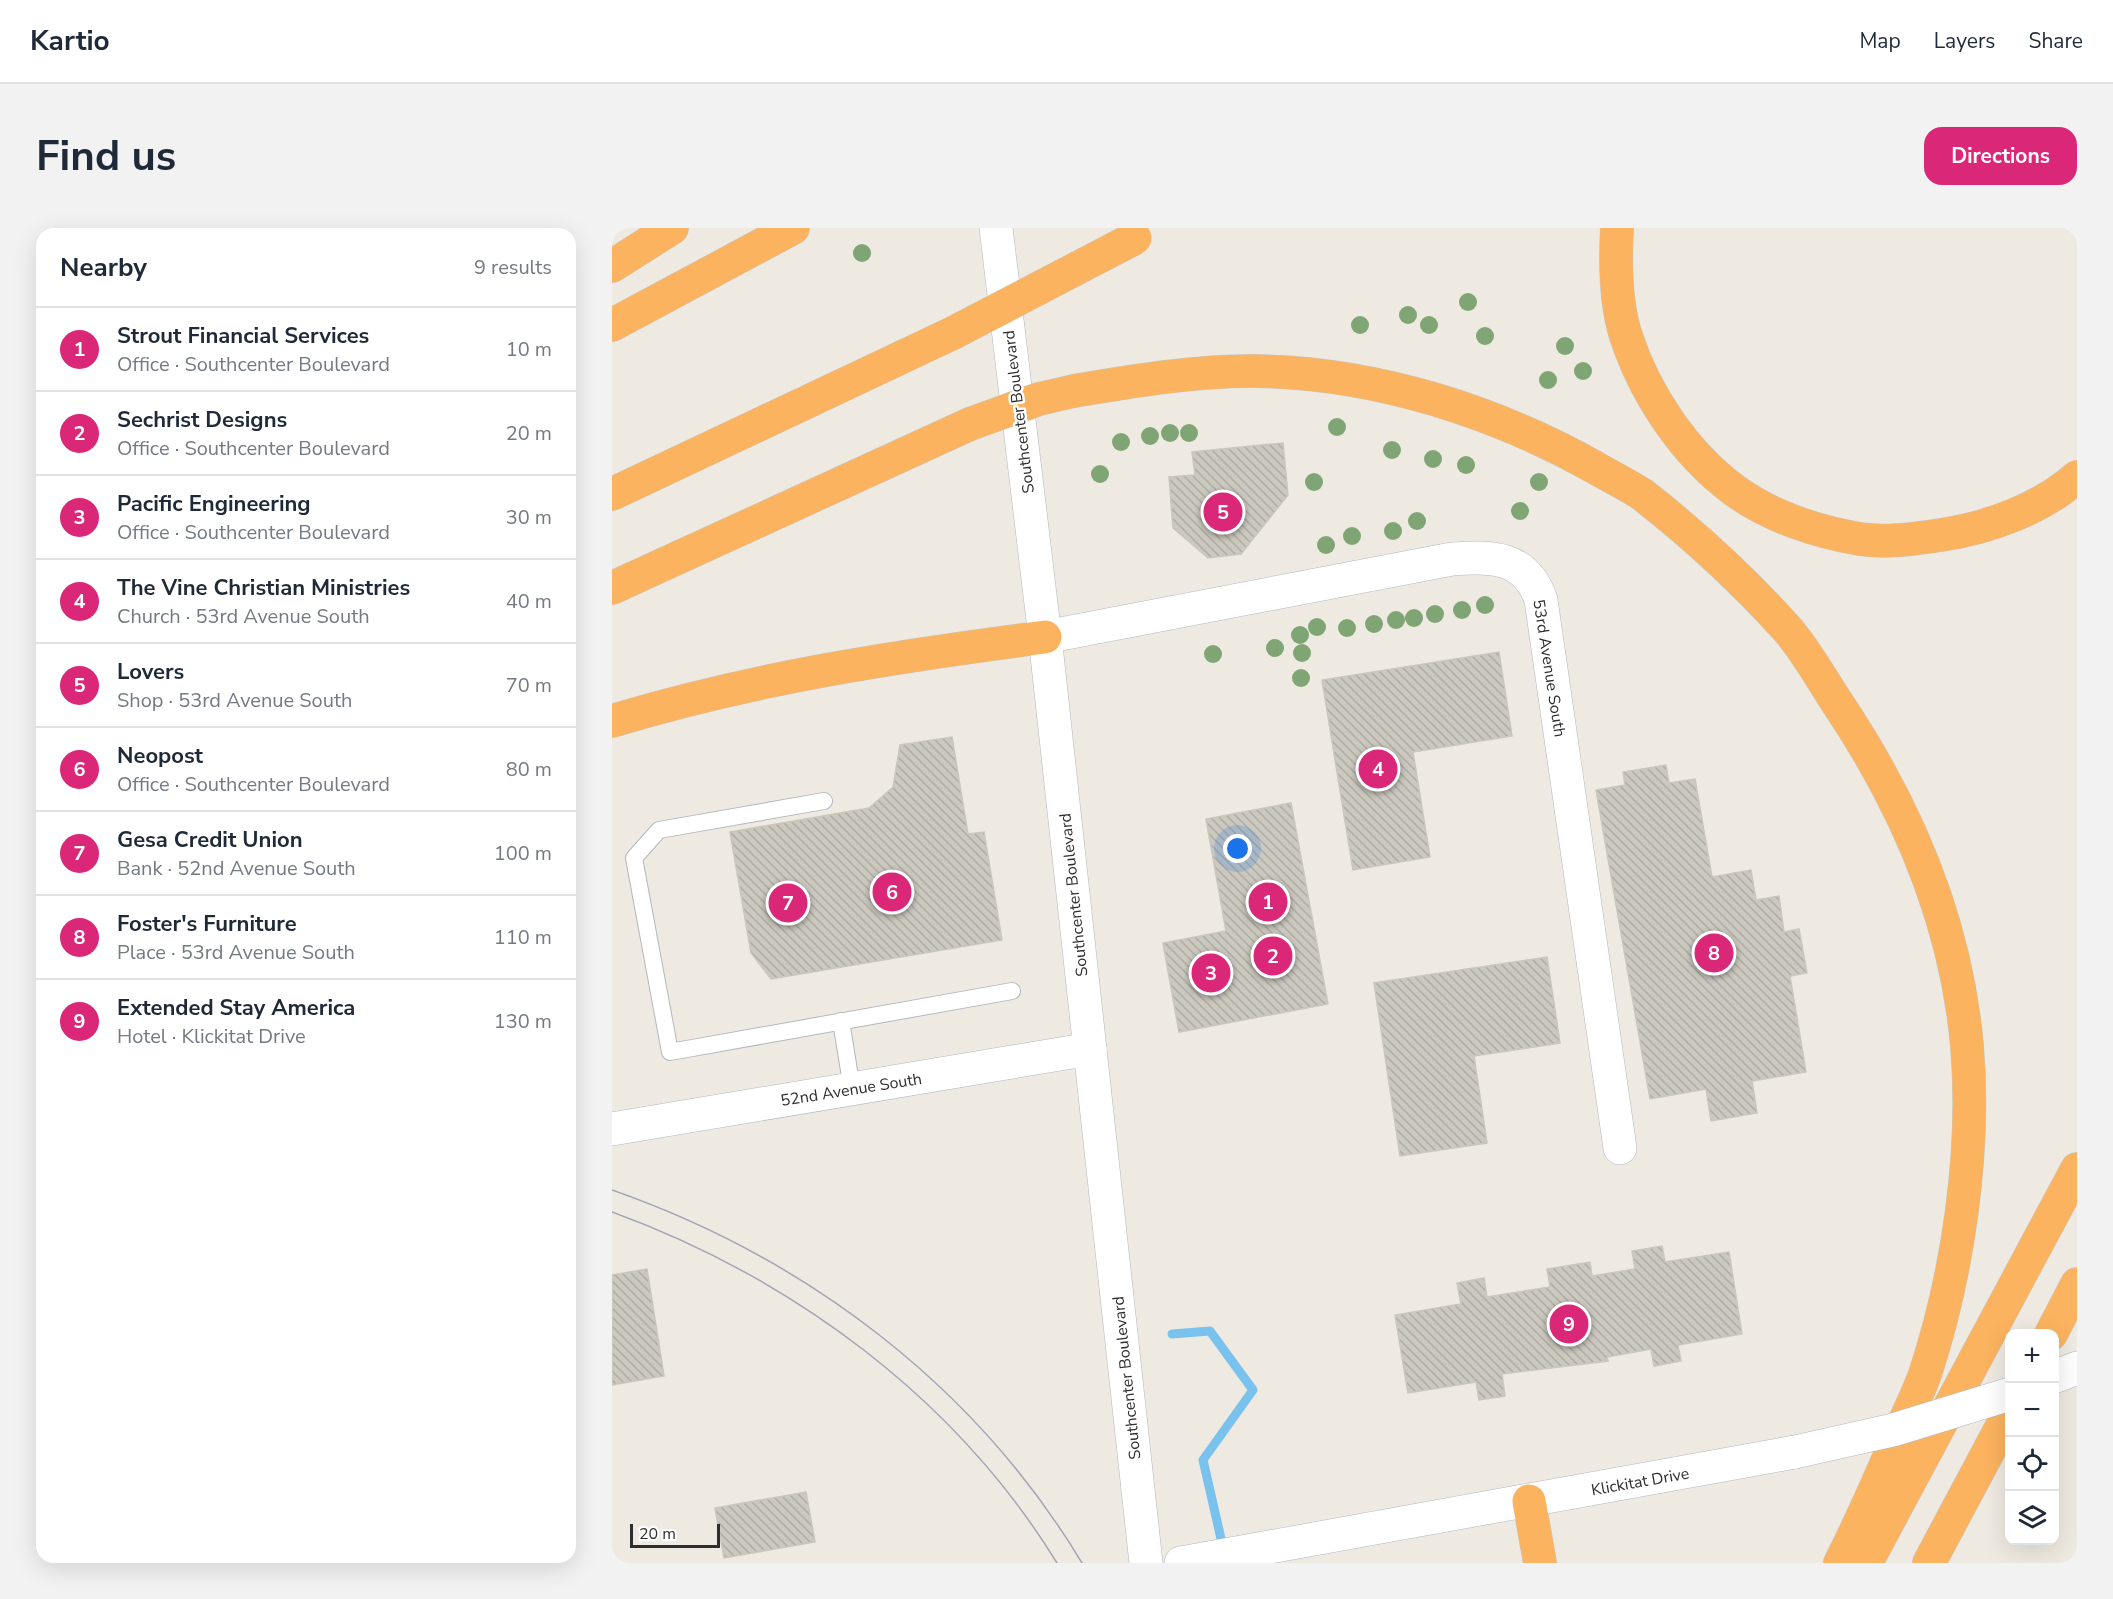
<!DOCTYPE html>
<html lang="en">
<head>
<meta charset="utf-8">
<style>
  :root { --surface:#fff; --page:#f2f2f3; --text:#1f2937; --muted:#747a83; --line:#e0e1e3; --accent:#db2777 }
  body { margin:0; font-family:"Nunito Sans",sans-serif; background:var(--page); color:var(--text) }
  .controls { position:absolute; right:18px; bottom:18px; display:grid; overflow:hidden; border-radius:12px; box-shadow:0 6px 24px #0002 }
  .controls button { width:54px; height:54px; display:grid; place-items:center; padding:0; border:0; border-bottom:2px solid var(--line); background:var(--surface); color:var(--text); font:30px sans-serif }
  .scale { position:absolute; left:18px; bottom:15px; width:90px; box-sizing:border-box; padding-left:6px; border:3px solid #2e2e2e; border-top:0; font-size:16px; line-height:21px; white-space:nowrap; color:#2e2e2e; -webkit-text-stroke:4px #fff; paint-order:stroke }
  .you { position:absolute; left:626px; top:621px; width:21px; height:21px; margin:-15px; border:4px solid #fff; border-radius:50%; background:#1a73e8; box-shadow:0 0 0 9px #1a73e833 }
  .badge { display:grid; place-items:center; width:39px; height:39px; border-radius:50%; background:var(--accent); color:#fff; font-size:20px; font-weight:700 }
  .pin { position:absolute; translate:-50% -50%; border:3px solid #fff; box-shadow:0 2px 6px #0006 }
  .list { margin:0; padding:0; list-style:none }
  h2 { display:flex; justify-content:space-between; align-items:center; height:78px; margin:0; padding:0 24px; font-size:26px }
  h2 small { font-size:20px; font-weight:400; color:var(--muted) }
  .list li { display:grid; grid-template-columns:39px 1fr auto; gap:18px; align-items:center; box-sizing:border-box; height:84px; padding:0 24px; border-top:2px solid var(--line) }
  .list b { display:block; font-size:22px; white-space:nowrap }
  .list p { margin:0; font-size:20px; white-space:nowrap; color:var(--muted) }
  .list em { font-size:20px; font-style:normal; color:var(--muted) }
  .icon { flex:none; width:33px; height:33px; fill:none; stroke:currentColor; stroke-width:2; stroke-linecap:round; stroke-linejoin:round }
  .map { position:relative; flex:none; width:1465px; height:1335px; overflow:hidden; border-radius:18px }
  header { display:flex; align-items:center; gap:36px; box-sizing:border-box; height:84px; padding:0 30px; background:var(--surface); border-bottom:2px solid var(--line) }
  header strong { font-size:28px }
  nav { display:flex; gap:33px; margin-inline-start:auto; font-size:21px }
  .intro { display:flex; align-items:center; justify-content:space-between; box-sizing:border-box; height:144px; padding:0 36px }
  h1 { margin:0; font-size:42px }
  .button { padding:15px 27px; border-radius:18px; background:var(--accent); color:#fff; font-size:21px; font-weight:700 }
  main { display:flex; gap:36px; padding:0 36px }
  aside { flex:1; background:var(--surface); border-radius:18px; box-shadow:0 6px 24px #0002 }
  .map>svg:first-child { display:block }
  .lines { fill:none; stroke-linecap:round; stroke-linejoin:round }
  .stream { stroke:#78c2ed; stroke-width:9 }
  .building { fill:url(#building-back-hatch); stroke:#cac6ba; stroke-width:1.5 }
  .lane-casing { stroke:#b4b6c1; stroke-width:18 }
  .street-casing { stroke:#b4b6c1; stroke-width:34 }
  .secondary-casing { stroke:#b4b6c1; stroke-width:34 }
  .highway-casing { stroke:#c9c9c9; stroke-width:34 }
  .lane { stroke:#fff; stroke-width:16 }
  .street { stroke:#fff; stroke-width:33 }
  .secondary { stroke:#fff; stroke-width:33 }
  .highway { stroke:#fbb35f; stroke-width:33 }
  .tram { stroke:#a3a4b7; stroke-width:1.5 }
  .secondary-bridge-casing { stroke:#b4b6c1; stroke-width:34; stroke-linecap:butt }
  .highway-bridge-casing { stroke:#c9c9c9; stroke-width:34; stroke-linecap:butt }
  .secondary-bridge { stroke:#fff; stroke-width:33 }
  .highway-bridge { stroke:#fbb35f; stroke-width:33 }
  .tree { fill:#80a575 }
  .labels { text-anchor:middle; stroke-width:5; stroke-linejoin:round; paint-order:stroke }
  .street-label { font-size:16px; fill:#2e2e2e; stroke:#fff }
</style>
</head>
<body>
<header>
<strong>Kartio</strong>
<nav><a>Map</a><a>Layers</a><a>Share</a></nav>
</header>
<div class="intro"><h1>Find us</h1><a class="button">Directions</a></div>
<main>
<aside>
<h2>Nearby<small>9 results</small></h2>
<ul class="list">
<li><span class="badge">1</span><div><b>Strout Financial Services</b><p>Office · Southcenter Boulevard</p></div><em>10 m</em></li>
<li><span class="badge">2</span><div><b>Sechrist Designs</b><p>Office · Southcenter Boulevard</p></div><em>20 m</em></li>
<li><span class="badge">3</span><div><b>Pacific Engineering</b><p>Office · Southcenter Boulevard</p></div><em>30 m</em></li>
<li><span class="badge">4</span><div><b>The Vine Christian Ministries</b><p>Church · 53rd Avenue South</p></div><em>40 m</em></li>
<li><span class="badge">5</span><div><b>Lovers</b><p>Shop · 53rd Avenue South</p></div><em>70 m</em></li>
<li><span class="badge">6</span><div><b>Neopost</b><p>Office · Southcenter Boulevard</p></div><em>80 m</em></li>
<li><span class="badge">7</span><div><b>Gesa Credit Union</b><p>Bank · 52nd Avenue South</p></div><em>100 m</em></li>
<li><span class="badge">8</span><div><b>Foster's Furniture</b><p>Place · 53rd Avenue South</p></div><em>110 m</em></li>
<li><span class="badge">9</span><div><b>Extended Stay America</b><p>Hotel · Klickitat Drive</p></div><em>130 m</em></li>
</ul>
</aside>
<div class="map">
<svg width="1465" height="1335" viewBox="0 0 1465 1335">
  <defs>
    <pattern id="building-back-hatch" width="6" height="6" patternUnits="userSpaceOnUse" patternTransform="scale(1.5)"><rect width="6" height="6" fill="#cbc8bf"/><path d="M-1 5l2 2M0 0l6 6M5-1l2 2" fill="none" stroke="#afaca4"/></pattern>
  </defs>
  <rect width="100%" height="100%" fill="#efeae1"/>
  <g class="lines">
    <path class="stream" d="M560 1106 598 1103 641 1162 591 1232 610 1315 609 1321"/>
  </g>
  <g class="building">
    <path d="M671 215 676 267 629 326 596 330 561 300 557 249 583 247 580 224Z"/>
    <path d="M887 424 900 508 801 524 818 629 741 642 710 452Z"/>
    <path d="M340 509 356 606 372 604 390 712 159 751 139 725 118 604 257 580 281 559 288 517Z"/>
    <path d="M1054 537 1057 555 1083 551 1100 649 1139 642 1144 672 1167 668 1172 704 1187 701 1195 745 1178 748 1194 844 1140 853 1145 885 1099 893 1094 861 1038 871 984 562 1013 557 1011 544Z"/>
    <path d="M679 575 716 776 567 804 551 715 614 703 594 591Z"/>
    <path d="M935 729 948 815 862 828 875 915 788 928 762 755Z"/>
    <path d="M1050 1018 1053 1034 1117 1024 1130 1106 1066 1117 1069 1133 1042 1138 1039 1121 995 1129 996 1133 890 1146 893 1168 867 1172 864 1154 796 1165 783 1087 849 1076 845 1055 872 1050 875 1069 938 1059 935 1041 978 1034 980 1048 1023 1041 1020 1023Z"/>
    <path d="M35 1041 52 1148 0 1157V1047Z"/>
    <path d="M194 1264 203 1314 112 1330 103 1280Z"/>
  </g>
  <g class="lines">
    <defs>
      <g id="lane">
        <path d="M212 573 47 602 22 630 58 824 400 763"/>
        <path d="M229 793 240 861"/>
      </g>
      <g id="street">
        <path d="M433 409 840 331C880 328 914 328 929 372L1008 920"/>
        <path d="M0 901 478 821"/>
      </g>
      <g id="secondary">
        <path d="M384 0 433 409 534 1335"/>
        <path d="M1442 1149 1465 1140"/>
        <path d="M569 1335 1183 1224"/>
      </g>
      <g id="highway">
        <path d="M1005 0C1003 35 1003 74 1014 108 1033 166 1072 225 1122 262 1157 288 1205 304 1248 311 1274 315 1303 311 1329 307 1376 300 1429 281 1465 249"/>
        <path d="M0 38 60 0"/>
        <path d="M0 97 181 0"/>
        <path d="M462 163C522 153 580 143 641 143 760 144 881 182 984 240 999 249 1016 257 1031 267 1082 307 1132 353 1176 402 1195 424 1210 452 1226 476 1295 579 1344 693 1355 818 1364 923 1346 1046 1313 1146 1306 1166 1296 1185 1288 1204 1269 1248 1250 1292 1228 1335"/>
        <path d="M0 266 341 105"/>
        <path d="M0 360 358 196"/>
        <path d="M0 493C141 450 286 428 433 409"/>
        <path d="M1439 1106 1465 1056"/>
        <path d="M917 1273 928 1335"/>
        <path d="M1254 1335 1465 941"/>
        <path d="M1317 1335 1398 1183"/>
      </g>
    </defs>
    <use href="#lane" class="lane-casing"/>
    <use href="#street" class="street-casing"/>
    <use href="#secondary" class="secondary-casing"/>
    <use href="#highway" class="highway-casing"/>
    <use href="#lane" class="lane"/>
    <use href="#street" class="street"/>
    <use href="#secondary" class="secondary"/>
    <use href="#highway" class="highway"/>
    <g class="tram">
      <path d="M0 962C194 1030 363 1157 470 1335"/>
      <path d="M0 984C180 1050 343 1169 445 1335"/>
    </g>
    <defs>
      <path id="secondary-bridge" d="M1183 1224 1281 1202 1398 1166"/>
      <g id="highway-bridge">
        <path d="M341 105 523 10"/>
        <path d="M358 196 427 171 462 163"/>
      </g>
    </defs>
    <use href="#secondary-bridge" class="secondary-bridge-casing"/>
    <use href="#highway-bridge" class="highway-bridge-casing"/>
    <use href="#secondary-bridge" class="secondary-bridge"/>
    <use href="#highway-bridge" class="highway-bridge"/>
  </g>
  <g class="tree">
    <circle cx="250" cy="25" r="9"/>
    <circle cx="856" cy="74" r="9"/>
    <circle cx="796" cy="87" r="9"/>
    <circle cx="748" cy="97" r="9"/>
    <circle cx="817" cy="97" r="9"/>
    <circle cx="873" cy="108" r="9"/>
    <circle cx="953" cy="118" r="9"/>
    <circle cx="971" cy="143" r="9"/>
    <circle cx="936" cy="152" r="9"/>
    <circle cx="725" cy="199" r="9"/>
    <circle cx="558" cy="205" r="9"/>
    <circle cx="577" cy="205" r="9"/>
    <circle cx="538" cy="208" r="9"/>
    <circle cx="509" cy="214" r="9"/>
    <circle cx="780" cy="222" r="9"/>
    <circle cx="821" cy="231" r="9"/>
    <circle cx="854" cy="237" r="9"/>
    <circle cx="488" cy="246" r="9"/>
    <circle cx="702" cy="254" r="9"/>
    <circle cx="927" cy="254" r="9"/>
    <circle cx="908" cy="283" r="9"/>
    <circle cx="805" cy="293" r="9"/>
    <circle cx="781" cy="303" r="9"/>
    <circle cx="740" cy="308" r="9"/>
    <circle cx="714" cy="317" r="9"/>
    <circle cx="873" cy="377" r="9"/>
    <circle cx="850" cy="382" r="9"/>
    <circle cx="823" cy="386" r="9"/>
    <circle cx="802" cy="390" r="9"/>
    <circle cx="784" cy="392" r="9"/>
    <circle cx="762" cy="396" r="9"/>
    <circle cx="705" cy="399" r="9"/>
    <circle cx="735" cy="400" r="9"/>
    <circle cx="688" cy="407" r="9"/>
    <circle cx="663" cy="420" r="9"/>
    <circle cx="690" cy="425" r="9"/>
    <circle cx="601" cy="426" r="9"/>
    <circle cx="689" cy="450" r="9"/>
  </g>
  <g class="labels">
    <g class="street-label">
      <text transform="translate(406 184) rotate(-97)" y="6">Southcenter Boulevard</text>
      <text transform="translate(938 440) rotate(81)" y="6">53rd Avenue South</text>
      <text transform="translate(461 667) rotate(-96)" y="6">Southcenter Boulevard</text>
      <text transform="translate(239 861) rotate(-9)" y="6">52nd Avenue South</text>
      <text transform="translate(514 1150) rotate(-96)" y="6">Southcenter Boulevard</text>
      <text transform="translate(1028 1253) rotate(-10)" y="6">Klickitat Drive</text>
    </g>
  </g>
</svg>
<div class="controls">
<button>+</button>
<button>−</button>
<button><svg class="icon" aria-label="locate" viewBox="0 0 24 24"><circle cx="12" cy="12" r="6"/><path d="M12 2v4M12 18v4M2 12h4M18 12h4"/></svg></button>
<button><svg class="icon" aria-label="layers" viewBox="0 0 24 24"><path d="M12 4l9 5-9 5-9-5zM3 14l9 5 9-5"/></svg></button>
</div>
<div class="scale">20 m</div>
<div class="you"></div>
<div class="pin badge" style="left:656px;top:674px">1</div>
<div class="pin badge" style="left:661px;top:728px">2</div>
<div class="pin badge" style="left:599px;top:745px">3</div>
<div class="pin badge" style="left:766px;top:541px">4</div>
<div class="pin badge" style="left:611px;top:284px">5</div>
<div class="pin badge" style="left:280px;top:664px">6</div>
<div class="pin badge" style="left:176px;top:675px">7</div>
<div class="pin badge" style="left:1102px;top:725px">8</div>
<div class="pin badge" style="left:957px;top:1096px">9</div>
</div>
</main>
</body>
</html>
